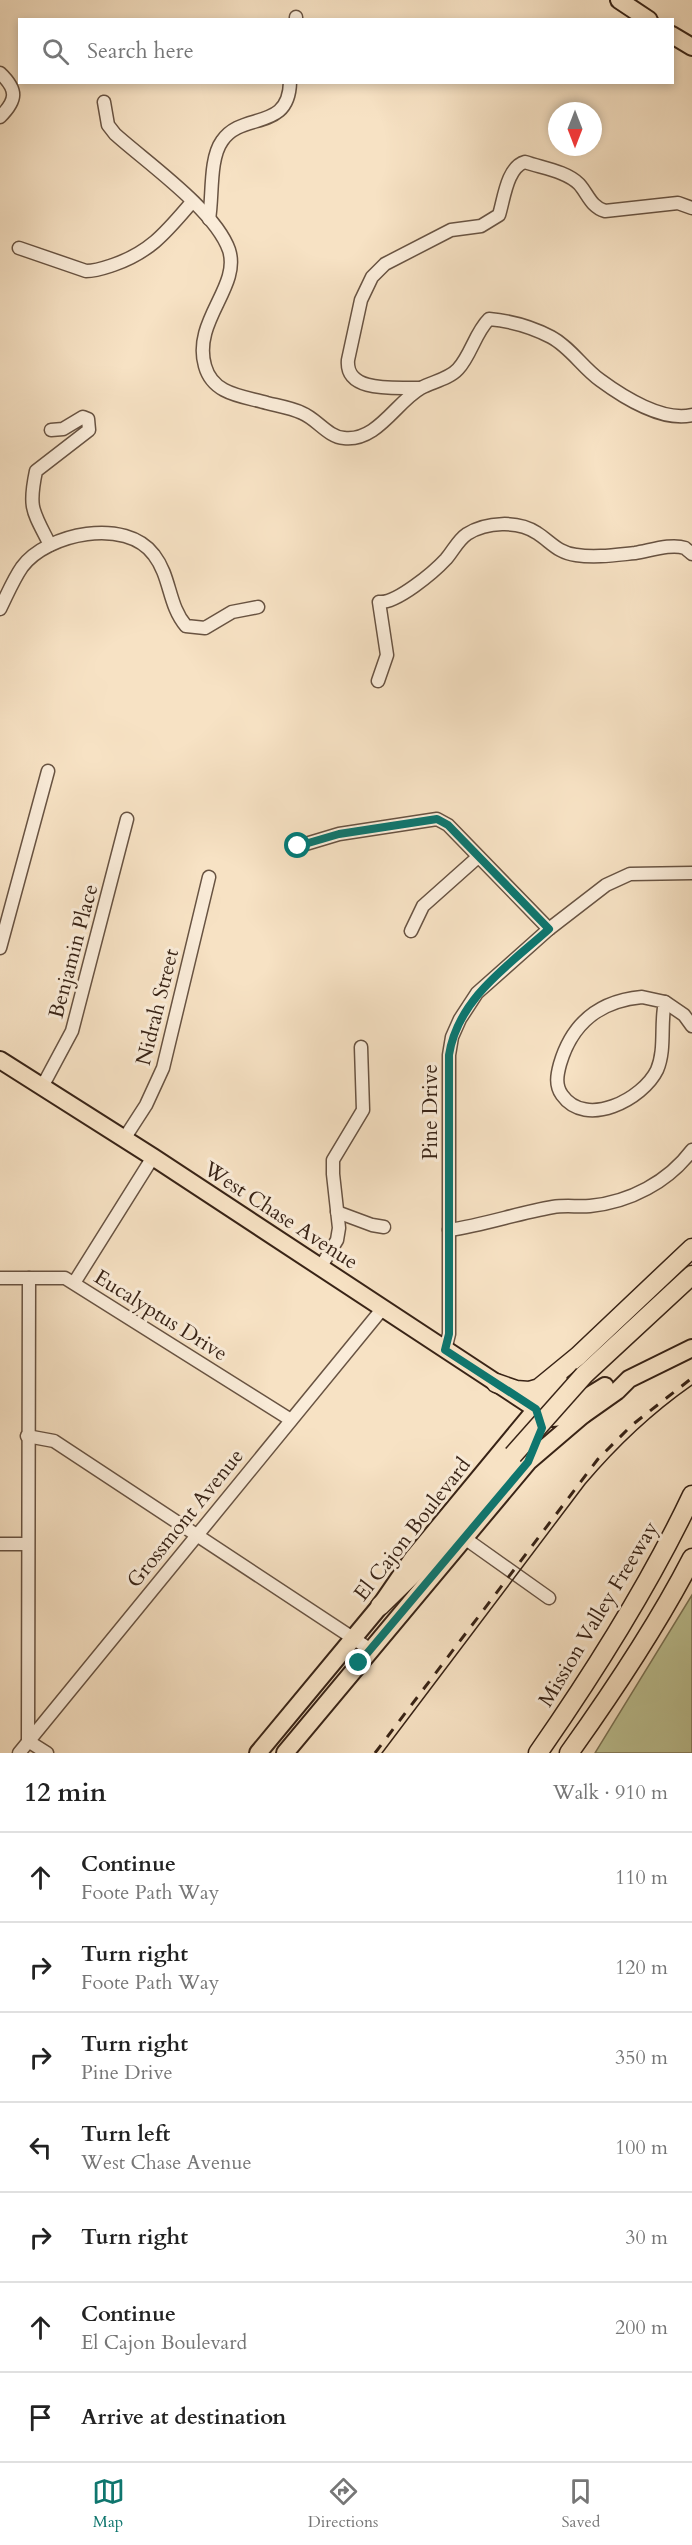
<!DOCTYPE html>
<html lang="en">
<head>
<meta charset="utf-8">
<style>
  :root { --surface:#fff; --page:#f6f6f6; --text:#222; --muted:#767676; --line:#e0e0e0; --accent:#0f766e }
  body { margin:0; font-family:Cardo,serif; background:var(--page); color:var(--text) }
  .compass { position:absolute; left:548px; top:102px; width:54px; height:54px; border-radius:50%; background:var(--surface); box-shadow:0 3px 9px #0003; rotate:180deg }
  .stop { position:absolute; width:18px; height:18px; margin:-14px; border:4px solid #0f766e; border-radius:50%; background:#fff }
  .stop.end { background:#0f766e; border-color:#fff; box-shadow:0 2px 6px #0008 }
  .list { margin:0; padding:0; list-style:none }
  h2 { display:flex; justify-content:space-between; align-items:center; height:78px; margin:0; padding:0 24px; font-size:26px }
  h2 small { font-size:20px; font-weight:400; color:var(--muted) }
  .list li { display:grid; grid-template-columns:39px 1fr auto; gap:18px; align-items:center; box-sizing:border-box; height:90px; padding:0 24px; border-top:2px solid var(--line) }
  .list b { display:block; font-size:22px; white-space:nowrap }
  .list p { margin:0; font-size:20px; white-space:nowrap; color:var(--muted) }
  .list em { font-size:20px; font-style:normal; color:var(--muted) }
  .icon { flex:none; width:33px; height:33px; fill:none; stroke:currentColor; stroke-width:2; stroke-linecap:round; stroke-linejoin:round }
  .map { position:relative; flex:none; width:692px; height:1753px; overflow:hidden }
  .search { position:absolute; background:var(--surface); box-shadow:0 3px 9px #0003; left:18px; right:18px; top:18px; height:66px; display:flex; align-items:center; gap:15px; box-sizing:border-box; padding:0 21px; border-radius:0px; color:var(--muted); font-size:22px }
  .sheet { height:708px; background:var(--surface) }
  nav { display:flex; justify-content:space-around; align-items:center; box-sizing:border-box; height:84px; border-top:2px solid var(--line); background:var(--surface); font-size:16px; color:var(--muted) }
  nav a { display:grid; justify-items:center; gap:3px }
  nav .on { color:var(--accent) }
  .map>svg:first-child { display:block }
  .green { fill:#bdc394; stroke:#7a7355; stroke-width:1.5 }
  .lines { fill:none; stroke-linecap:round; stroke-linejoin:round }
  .minor-casing { stroke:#685342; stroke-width:15 }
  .major-casing { stroke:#382316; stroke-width:20 }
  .highway-casing { stroke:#382316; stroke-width:21 }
  .minor { stroke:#faecd9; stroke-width:12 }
  .major { stroke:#f7e2c4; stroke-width:16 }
  .highway { stroke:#f7e2c4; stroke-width:18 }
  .tram { stroke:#382316; stroke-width:1.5 }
  .rail { stroke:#382316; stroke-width:3; stroke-dasharray:10 10; stroke-linecap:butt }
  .highway-bridge-casing { stroke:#382316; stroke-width:21; stroke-linecap:butt }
  .highway-bridge { stroke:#f7e2c4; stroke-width:18 }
  .route { stroke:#0f766e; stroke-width:8 }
  .labels { text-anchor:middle; stroke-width:6; stroke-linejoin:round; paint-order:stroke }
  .street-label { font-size:21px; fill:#382316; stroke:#faecd9 }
</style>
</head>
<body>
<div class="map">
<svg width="692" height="1753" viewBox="0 0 692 1753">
  <rect width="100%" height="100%" fill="#f7e2c4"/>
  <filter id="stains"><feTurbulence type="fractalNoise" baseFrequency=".00333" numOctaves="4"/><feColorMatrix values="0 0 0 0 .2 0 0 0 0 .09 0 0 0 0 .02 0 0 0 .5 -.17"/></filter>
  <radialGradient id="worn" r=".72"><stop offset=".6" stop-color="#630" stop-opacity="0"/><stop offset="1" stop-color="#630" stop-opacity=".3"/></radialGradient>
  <path class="green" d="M692 1595V1753H595Z"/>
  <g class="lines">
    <defs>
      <g id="minor">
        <path d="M296 20V17"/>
        <path d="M0 73C18 90 17 100 0 117"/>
        <path d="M104 102 108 125 115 134C146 162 215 210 229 250 241 287 192 321 205 366 213 395 243 396 267 403 279 406 292 408 302 413 317 419 328 437 344 438 377 442 396 402 421 388 432 382 449 379 458 369 471 355 475 333 489 319 511 321 532 327 551 337 570 347 583 368 600 380 623 397 663 422 692 415"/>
        <path d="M209 219C213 197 209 159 222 141 242 111 289 132 290 82"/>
        <path d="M19 248 86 271C96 271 104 268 113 265 151 252 167 231 192 202"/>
        <path d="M420 388C398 387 345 394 348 360L361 300 372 277 385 264 451 230 481 226 499 215C504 199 507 167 525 162 542 168 566 171 579 184 588 194 591 207 605 211L678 203 692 208"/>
        <path d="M50 545C33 511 28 509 36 471L89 430 88 419 83 417 63 429 51 430"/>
        <path d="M0 609C7 595 13 580 22 567 47 533 126 517 154 555 171 577 168 605 186 626L205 628 232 612 258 607"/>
        <path d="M378 681 387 655 379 602C396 604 434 572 446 559 453 551 458 540 467 534 486 522 518 520 537 533 551 542 558 553 576 555 595 558 615 555 635 553 649 551 671 543 685 548 687 550 690 552 692 554"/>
        <path d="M299 846 339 834 437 819 448 825 549 929"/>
        <path d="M411 931 423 906 478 857"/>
        <path d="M0 948 48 771"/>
        <path d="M642 997 665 1002C660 1024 666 1049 657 1070 643 1099 586 1129 562 1095 555 1085 557 1075 560 1064 572 1023 599 1001 642 997Z"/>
        <path d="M665 1002 684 1015 692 1026"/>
        <path d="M42 1087 72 1031 127 819"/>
        <path d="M124 1139 146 1105 163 1068 209 877"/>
        <path d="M337 1212 372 1225 384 1227"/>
        <path d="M449 1230C484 1225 518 1213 553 1207 565 1205 578 1207 590 1206 630 1202 668 1182 692 1150"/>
        <path d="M320 1268 337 1240 339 1228 333 1174V1160L363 1110 361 1047"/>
        <path d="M0 1278H65L291 1420"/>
        <path d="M29 1278 28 1741 47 1753"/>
        <path d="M74 1283 153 1157"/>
        <path d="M445 1350 449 1334V1055L452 1037 460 1019 477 993 549 929 606 885 630 874 692 873"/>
        <path d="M27 1436 54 1441 371 1650"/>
        <path d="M463 1537 549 1598"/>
        <path d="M0 1544H27"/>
        <path d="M19 1753 383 1308"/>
      </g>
      <g id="major">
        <path d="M619 0 649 20"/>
        <path d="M672 35 692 47"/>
        <path d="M0 1060 153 1157 536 1409 552 1418 583 1415"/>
        <path d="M258 1753 380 1606 413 1558 536 1409 574 1405 605 1386"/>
        <path d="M285 1753 528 1462 583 1415 617 1391 629 1379 692 1348"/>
      </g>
      <g id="highway">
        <path d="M584 1375 692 1275"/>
        <path d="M496 1383 516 1390 529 1391 539 1388 578 1356 692 1248"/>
        <path d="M536 1409 558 1381"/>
        <path d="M380 1606 427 1560 513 1455"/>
        <path d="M538 1753C595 1671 649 1586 692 1495"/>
        <path d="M569 1753C614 1690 657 1626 692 1558"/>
      </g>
    </defs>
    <use href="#minor" class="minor-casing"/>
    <use href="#major" class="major-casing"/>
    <use href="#highway" class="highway-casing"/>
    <use href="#minor" class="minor"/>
    <use href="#major" class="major"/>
    <use href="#highway" class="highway"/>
    <path class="tram" d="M382 1753 585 1484C617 1446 652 1413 692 1385"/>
    <path class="rail" d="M375 1753 598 1459 632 1425 692 1378"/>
    <defs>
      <path id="highway-bridge" d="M513 1455 584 1375"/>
    </defs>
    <use href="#highway-bridge" class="highway-bridge-casing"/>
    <use href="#highway-bridge" class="highway-bridge"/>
  </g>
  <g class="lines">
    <path class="route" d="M298 846 339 834 437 819 448 825 549 929C509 965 458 998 449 1055V1334L445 1350 536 1409 542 1428 528 1462 359 1663"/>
  </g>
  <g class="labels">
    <g class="street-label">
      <text transform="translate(73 951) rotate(-75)" y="7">Benjamin Place</text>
      <text transform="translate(157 1007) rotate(-76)" y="7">Nidrah Street</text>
      <text transform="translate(430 1112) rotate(-90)" y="7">Pine Drive</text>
      <text transform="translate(281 1215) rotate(33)" y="7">West Chase Avenue</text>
      <text transform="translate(161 1315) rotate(32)" y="7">Eucalyptus Drive</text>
      <text transform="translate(185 1518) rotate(-51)" y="7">Grossmont Avenue</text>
      <text transform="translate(412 1529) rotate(-52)" y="7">El Cajon Boulevard</text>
      <text transform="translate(598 1614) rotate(-59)" y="7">Mission Valley Freeway</text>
    </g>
  </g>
  <rect width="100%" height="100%" filter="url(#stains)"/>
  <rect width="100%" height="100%" fill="url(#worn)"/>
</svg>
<svg class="compass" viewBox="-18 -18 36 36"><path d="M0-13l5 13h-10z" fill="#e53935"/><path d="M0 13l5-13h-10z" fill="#767676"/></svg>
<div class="stop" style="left:298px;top:846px"></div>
<div class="stop end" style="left:359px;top:1663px"></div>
<div class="search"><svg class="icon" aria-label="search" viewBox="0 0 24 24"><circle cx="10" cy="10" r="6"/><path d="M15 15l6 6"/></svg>Search here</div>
</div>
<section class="sheet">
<h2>12 min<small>Walk · 910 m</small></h2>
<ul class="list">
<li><svg class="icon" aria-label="ahead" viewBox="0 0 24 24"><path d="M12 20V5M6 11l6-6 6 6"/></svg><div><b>Continue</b><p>Foote Path Way</p></div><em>110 m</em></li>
<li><svg class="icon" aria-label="right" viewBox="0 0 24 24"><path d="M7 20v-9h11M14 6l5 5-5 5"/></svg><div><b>Turn right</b><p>Foote Path Way</p></div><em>120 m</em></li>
<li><svg class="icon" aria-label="right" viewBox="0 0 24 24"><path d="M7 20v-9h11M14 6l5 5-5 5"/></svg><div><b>Turn right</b><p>Pine Drive</p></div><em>350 m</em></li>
<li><svg class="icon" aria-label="left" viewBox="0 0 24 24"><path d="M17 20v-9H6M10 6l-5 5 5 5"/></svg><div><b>Turn left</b><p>West Chase Avenue</p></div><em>100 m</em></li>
<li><svg class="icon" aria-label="right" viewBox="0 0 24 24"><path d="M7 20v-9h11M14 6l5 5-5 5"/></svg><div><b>Turn right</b></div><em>30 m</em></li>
<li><svg class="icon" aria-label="ahead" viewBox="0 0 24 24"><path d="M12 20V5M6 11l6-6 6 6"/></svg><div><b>Continue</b><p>El Cajon Boulevard</p></div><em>200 m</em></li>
<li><svg class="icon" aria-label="arrive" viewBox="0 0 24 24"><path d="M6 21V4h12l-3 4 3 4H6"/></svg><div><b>Arrive at destination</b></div></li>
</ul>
</section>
<nav>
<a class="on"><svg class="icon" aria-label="map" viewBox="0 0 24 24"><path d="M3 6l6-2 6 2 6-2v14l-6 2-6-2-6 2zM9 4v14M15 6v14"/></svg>Map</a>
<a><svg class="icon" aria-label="directions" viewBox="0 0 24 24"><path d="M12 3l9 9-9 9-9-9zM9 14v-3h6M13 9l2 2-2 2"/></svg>Directions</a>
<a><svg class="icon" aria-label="saved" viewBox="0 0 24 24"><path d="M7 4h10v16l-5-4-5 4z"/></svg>Saved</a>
</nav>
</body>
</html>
